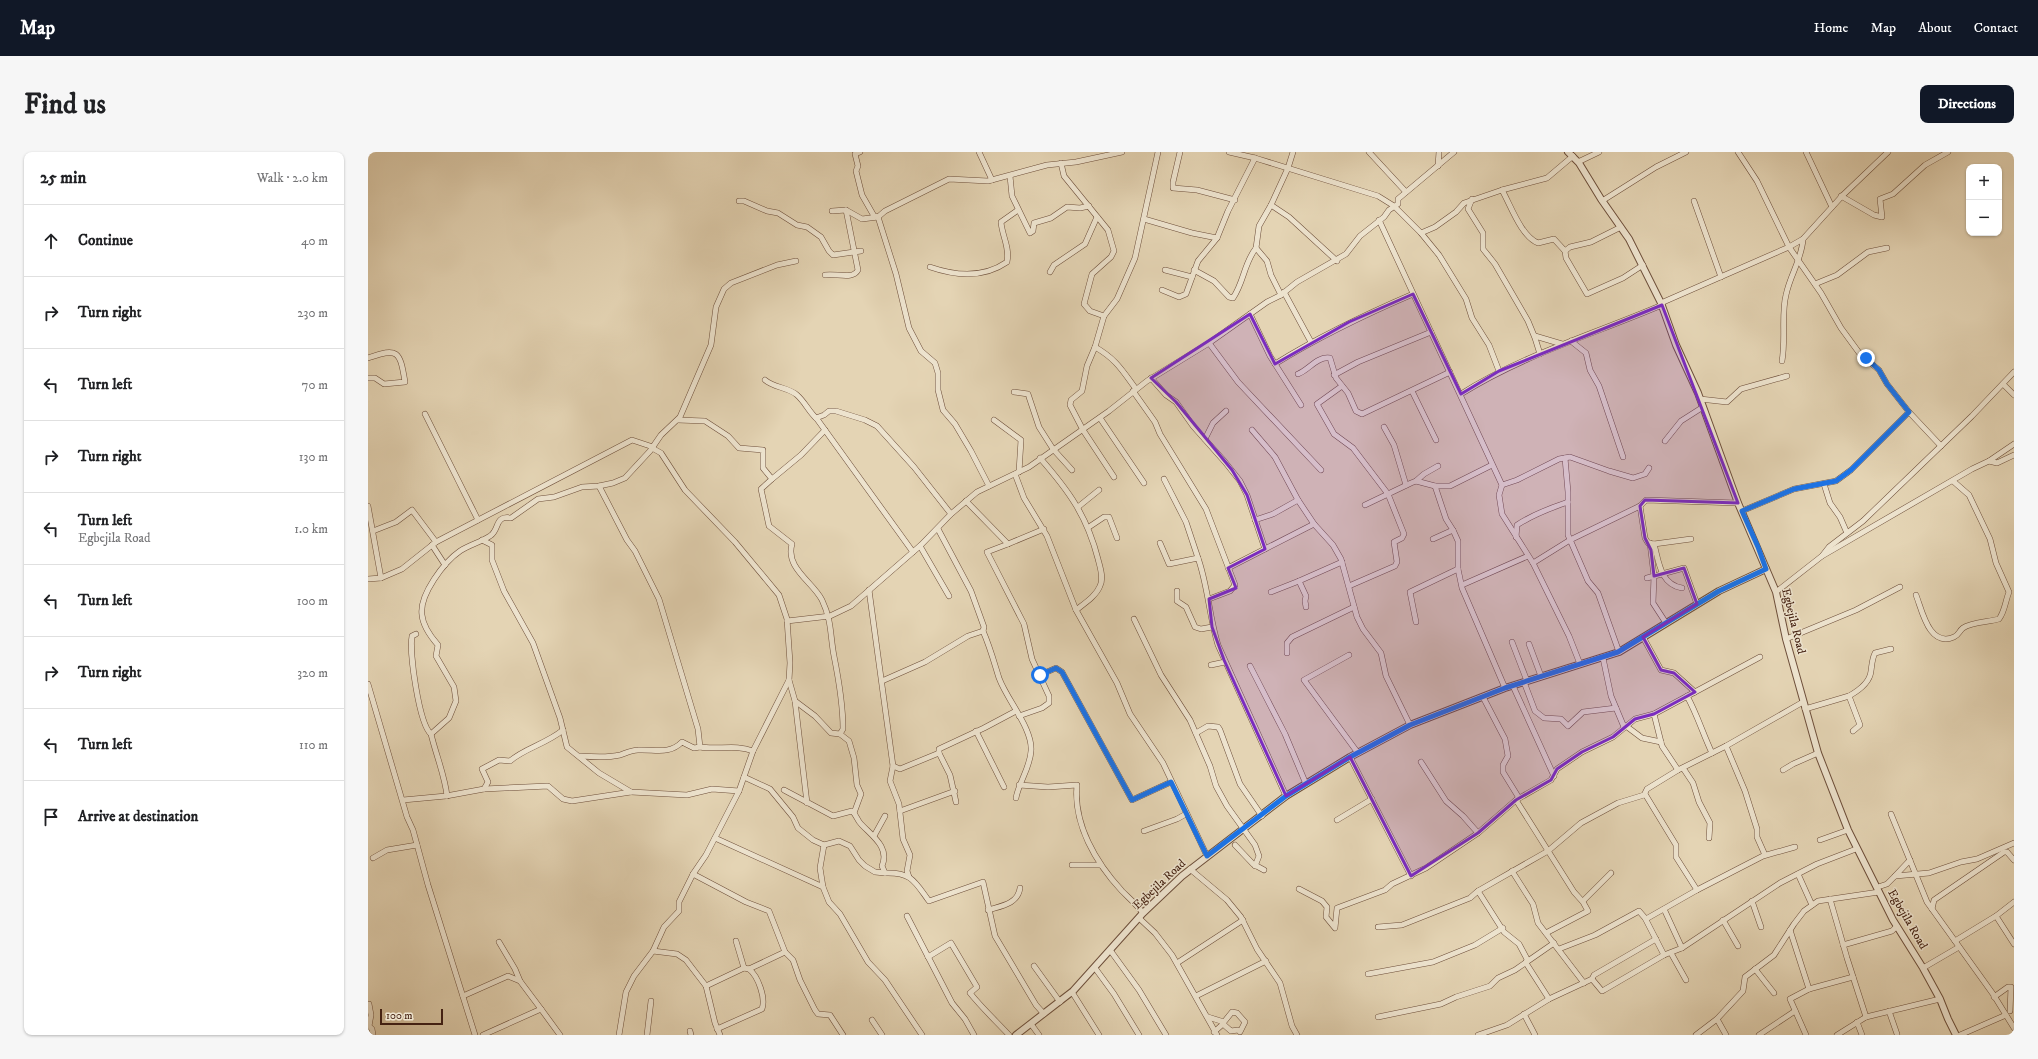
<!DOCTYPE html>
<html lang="en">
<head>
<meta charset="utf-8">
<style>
  :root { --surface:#fff; --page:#f6f6f6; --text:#202124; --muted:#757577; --line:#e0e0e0; --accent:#111827 }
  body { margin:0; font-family:"IM FELL DW Pica",serif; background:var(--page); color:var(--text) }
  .controls { position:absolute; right:12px; top:12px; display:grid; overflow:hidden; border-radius:8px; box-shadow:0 1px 3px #0004 }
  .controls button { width:36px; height:36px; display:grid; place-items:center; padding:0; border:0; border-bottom:1px solid var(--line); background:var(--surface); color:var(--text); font:20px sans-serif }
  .scale { position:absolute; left:12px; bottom:10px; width:63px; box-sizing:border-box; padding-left:4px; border:2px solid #452212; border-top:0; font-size:11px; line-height:14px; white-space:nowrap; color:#452212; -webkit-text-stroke:3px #ede3ce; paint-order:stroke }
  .stop { position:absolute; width:12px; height:12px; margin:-9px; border:3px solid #1a73e8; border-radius:50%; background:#fff }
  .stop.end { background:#1a73e8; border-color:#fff; box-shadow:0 1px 4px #0008 }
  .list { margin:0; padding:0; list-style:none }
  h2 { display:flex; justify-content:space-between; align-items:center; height:52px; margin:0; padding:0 16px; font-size:17px }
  h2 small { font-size:13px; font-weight:400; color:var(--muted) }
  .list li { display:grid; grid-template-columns:26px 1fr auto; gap:12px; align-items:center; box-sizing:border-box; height:72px; padding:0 16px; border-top:1px solid var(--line) }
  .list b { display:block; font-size:15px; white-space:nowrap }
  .list p { margin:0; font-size:13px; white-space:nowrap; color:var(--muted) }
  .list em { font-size:13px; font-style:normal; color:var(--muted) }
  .icon { flex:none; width:22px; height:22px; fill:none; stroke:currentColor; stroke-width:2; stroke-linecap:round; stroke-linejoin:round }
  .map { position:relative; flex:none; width:1646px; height:883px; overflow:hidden; border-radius:8px }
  header { display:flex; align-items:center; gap:24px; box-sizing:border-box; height:56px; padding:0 20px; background:var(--accent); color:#fff }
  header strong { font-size:19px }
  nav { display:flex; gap:22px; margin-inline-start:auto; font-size:14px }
  .intro { display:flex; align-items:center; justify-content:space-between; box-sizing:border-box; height:96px; padding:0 24px }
  h1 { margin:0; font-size:28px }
  .button { padding:10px 18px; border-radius:8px; background:var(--accent); color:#fff; font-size:14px; font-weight:700 }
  main { display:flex; gap:24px; padding:0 24px }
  aside { flex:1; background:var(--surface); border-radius:8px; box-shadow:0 1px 3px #0004 }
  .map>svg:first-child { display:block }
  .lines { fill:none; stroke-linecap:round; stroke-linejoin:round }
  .minor-casing { stroke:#6d4e3a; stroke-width:6 }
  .tertiary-casing { stroke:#6d4e3a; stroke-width:8 }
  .minor { stroke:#ede3ce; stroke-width:5 }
  .tertiary { stroke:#ede3ce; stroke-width:6 }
  .route { stroke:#1a73e8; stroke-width:5 }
  .marked { fill:#7b2cbf; fill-opacity:0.2; stroke:#7b2cbf; stroke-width:3; stroke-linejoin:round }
  .labels { text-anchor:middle; stroke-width:3; stroke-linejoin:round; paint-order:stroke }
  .street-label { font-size:12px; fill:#452212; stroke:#ede3ce }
</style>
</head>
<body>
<header>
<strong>Map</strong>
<nav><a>Home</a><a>Map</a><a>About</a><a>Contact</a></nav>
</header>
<div class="intro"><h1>Find us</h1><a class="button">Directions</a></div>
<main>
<aside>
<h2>25 min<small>Walk · 2.0 km</small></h2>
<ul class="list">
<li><svg class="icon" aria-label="ahead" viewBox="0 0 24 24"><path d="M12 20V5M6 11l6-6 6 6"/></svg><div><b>Continue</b></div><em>40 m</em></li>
<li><svg class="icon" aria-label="right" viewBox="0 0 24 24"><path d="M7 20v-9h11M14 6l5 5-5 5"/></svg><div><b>Turn right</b></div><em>230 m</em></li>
<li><svg class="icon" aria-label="left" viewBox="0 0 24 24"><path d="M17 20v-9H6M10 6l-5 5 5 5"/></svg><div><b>Turn left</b></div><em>70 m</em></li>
<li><svg class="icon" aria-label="right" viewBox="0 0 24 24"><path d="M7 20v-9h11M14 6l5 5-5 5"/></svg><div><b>Turn right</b></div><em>130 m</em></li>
<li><svg class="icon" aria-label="left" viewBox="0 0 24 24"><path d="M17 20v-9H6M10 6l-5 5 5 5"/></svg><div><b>Turn left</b><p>Egbejila Road</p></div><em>1.0 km</em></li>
<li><svg class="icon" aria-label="left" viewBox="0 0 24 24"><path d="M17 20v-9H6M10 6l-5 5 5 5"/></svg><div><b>Turn left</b></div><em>100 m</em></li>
<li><svg class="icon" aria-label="right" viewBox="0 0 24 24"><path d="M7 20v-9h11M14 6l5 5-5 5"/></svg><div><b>Turn right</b></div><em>320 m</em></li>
<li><svg class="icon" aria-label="left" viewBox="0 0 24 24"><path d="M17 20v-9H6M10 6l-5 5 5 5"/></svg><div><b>Turn left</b></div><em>110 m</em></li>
<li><svg class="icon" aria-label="arrive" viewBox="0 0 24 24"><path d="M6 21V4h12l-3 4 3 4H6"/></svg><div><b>Arrive at destination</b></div></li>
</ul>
</aside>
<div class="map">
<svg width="1646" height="883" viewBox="0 0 1646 883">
  <rect width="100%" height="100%" fill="#e4d4b4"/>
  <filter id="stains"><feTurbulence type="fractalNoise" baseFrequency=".005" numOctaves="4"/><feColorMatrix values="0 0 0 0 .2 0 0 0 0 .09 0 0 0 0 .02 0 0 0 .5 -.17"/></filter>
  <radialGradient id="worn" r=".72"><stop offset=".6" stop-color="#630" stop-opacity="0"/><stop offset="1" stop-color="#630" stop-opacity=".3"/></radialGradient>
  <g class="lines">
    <defs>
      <g id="minor">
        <path d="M492 0 487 2 490 14 488 19 494 43 506 64 510 65"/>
        <path d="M611 0 624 28"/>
        <path d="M812 0 805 30V36L829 38 867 48"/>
        <path d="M861 0 887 6 1010 44 1026 54 1053 81 1067 75 1088 60 1096 51 1134 38C1143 54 1153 84 1170 91L1186 87 1197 99"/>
        <path d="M925 0 920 16 903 53 921 65 969 109"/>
        <path d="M1001 0 1038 40"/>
        <path d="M1370 0 1389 29 1421 95 1453 141 1473 176 1492 202 1511 218 1519 232 1541 260 1573 294"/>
        <path d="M1438 0 1464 55"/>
        <path d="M1210 10 1231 0"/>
        <path d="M693 11 696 24 740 78 746 99 743 105 724 122 716 152 722 159 736 164"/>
        <path d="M1070 14 1071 0"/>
        <path d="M642 24 644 44 662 81 665 79 666 71 683 66 699 55 712 56 721 54"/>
        <path d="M1134 38 1179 26 1205 4"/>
        <path d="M1473 44 1506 63 1514 65 1512 47 1525 42 1557 13 1580 0"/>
        <path d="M1104 47 1100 57 1115 81V97L1127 112 1160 169 1167 186 1172 202"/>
        <path d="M371 49H376L399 59 410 61 429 73 439 75 453 85 461 99 465 103 493 99"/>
        <path d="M1234 49 1288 15 1318 0"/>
        <path d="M1326 49 1353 125"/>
        <path d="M903 53 891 74 888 96 899 109 903 123 913 143"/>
        <path d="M464 59 478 58 494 67 510 65"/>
        <path d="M776 67 824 81 849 86 860 59 887 6"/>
        <path d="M1011 68 1134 333 1131 343 1134 362 1165 411 1201 484 1212 512"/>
        <path d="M1053 81 1071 103 1098 147 1104 166 1121 193 1131 219"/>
        <path d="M1197 99 1198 106 1219 142 1255 126 1275 113"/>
        <path d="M1197 99 1202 95 1223 90 1253 75"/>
        <path d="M562 115C588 124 616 126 639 110 642 95 634 84 633 70L650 58"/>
        <path d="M797 118 824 125"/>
        <path d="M826 118 846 129 861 145 865 146C876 130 876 111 888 96"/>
        <path d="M682 120 686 113 717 92 729 65"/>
        <path d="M457 123C468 121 485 128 490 118L478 58"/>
        <path d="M1447 132 1469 123 1500 100 1519 96"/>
        <path d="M794 138 811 145 818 142 830 109 849 86"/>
        <path d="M916 140 943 190"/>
        <path d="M1293 151 1421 95 1435 87 1475 43 1520 0"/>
        <path d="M882 162 902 204 933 253"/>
        <path d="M1167 184 1194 192"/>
        <path d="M1203 189 1218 201 1222 218 1231 234 1255 305"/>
        <path d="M841 191 870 230 953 318"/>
        <path d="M727 195C748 207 754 218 768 237"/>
        <path d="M0 206C30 195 32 199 37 230L16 232 7 226H0"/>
        <path d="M1414 209C1418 187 1413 162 1418 143 1422 123 1434 107 1435 87"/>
        <path d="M907 212C952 184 996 163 1045 142"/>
        <path d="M930 222C941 218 949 204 962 206L968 226 980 241 988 259 994 262 1082 220"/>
        <path d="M966 223 990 210 1063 180"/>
        <path d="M783 226 798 243 808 250 825 274 857 310 872 329 879 343 897 397 946 372 965 393 973 407 989 465 995 477 1013 501 1018 524 1042 573"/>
        <path d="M397 228C406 236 420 235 429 243 437 250 441 260 449 267L545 400"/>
        <path d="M1635 232 1646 243"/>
        <path d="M974 234 949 252 966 282 985 296 1020 342 1036 382 1034 386 1026 390 1029 410 1027 414 981 434"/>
        <path d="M765 239 787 270 792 282 838 357 867 433 862 439 841 447"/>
        <path d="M1044 239 1068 288"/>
        <path d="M646 240 660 242 671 275 685 297 704 318"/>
        <path d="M1093 242C1155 203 1226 182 1294 153"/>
        <path d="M1332 247 1359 250 1373 237 1419 224"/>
        <path d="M57 262 110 368"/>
        <path d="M448 266 456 263 461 259H468L497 268 509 274 546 315 583 362"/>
        <path d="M732 266 776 331"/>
        <path d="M310 268 337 269 360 284 371 296 395 298V316L404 327 393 337 401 374 424 392C417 416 445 430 454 448 464 469 462 483 466 504 471 529 475 552 475 577L472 582"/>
        <path d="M626 268 653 288 651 320"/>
        <path d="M1016 275 1026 293 1038 333"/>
        <path d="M884 278 907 305 930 348 946 372"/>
        <path d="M837 287 845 271 858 259"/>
        <path d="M1297 289 1313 269 1335 255"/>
        <path d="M672 306C701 339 719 364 730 407 732 415 736 426 732 434 728 444 717 451 708 458"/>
        <path d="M1197 306 1200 340V383L1220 429 1230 441 1251 500"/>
        <path d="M1621 309 1646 292"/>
        <path d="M647 322 656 346 679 384 708 458 749 531 762 562 795 611 839 704"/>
        <path d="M746 325 715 278 702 253 703 248 714 239 719 214 727 195 736 164 749 147 767 106 790 0"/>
        <path d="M404 327 433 303 457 278"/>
        <path d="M796 327 818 370 830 406"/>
        <path d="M1048 329 1056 322 1070 314"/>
        <path d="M1456 332 1462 351 1472 365 1479 381"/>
        <path d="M1134 333 1149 328 1191 307 1202 305 1241 319 1265 326 1277 322 1281 316"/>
        <path d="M231 334 259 388 267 399 291 447 330 577 332 595C350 598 368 592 385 599"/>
        <path d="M621 334 603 299 587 272 575 258 570 238V221L567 211 553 199 541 176 528 122 510 65 517 59 581 27 620 29 679 13 708 10 754 0"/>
        <path d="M598 349 640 392 619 400 656 472 664 507 681 544V551L674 556 651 564"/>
        <path d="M997 353 1043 331 1048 329 1067 334H1082L1124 313"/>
        <path d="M0 354 13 426"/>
        <path d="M1272 354 1277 386 1280 391 1286 392 1323 387"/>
        <path d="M710 355 731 338"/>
        <path d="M1374 359 1426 337 1468 329 1483 318 1541 260"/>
        <path d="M887 368 905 362 930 348"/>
        <path d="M721 375 736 365H741L749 386"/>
        <path d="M570 377 603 439 616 475 615 479C622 495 626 510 631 526 639 548 665 577 663 599 662 616 651 630 648 646"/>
        <path d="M5 379 28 370 44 358 68 390"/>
        <path d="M1148 385 1149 373C1166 362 1182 356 1200 350"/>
        <path d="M1065 387 1085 378 1078 367 1067 334"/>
        <path d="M114 388 124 393V408L136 439 165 491 192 566 199 595 231 621 263 640 319 643 344 637 371 639"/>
        <path d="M792 391 801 412 830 406C840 434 841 464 850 493L918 644"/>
        <path d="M1282 391 1286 424 1285 451 1298 471"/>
        <path d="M640 392 676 377"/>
        <path d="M1286 392C1291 410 1292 432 1314 436"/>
        <path d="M64 393 77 413"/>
        <path d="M552 394 581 444"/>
        <path d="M1454 404 1604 317 1621 309 1629 311 1646 303"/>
        <path d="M1165 411 1202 388 1272 354 1278 348 1370 351"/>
        <path d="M860 416 897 397"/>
        <path d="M1090 417 1094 436 1137 536"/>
        <path d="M1279 426 1316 416 1329 452"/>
        <path d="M0 427 13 426 34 417 68 390 264 288 285 295"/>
        <path d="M1094 433 1160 404"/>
        <path d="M501 438 525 614 522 629 531 652 535 687 542 703 539 719 541 725"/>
        <path d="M809 439V449L818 455 827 475 833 477 844 475"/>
        <path d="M903 440 931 429"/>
        <path d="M1408 440 1454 404 1461 395 1495 369 1604 264 1646 220"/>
        <path d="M1548 443C1554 458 1561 496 1586 485 1591 483 1591 479 1595 476 1603 470 1621 470 1631 467 1637 459 1637 450 1641 440L1628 411 1622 387 1601 343 1585 329"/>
        <path d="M938 455 937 449 938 444 931 429 974 410"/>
        <path d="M766 467 793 523 822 568 842 614 848 634 859 654 887 693 891 704 887 714"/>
        <path d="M419 469 462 464 483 454 553 393 583 362 609 340 661 315 741 259 779 229 841 191 899 150 913 143 929 130 978 102 992 84 1016 65 1021 58 1030 52V47L1086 0"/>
        <path d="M1048 470 1042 440 1090 417V389L1085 378"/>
        <path d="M48 482 44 484C41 500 51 572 63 582 68 603 77 624 79 644"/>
        <path d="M1275 485 1293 518 1306 521 1327 540"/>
        <path d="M1418 487 1488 458 1532 435"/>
        <path d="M1144 490 1159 529"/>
        <path d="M1161 492 1173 524"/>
        <path d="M919 501V491L924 485 986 455"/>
        <path d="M981 503 936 528 990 601"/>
        <path d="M1235 506 1243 544 1256 575"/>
        <path d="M843 513 857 510"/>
        <path d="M882 514 917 582 938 632"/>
        <path d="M672 523 688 516 694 520 764 648 803 630"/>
        <path d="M421 528 427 549 447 564 463 581 472 582 481 589 486 606 489 633 493 642 486 661"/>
        <path d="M514 529 557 510 600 484 615 479"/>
        <path d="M1156 530 1167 559 1176 566 1193 567 1200 574 1215 560 1248 556"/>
        <path d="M0 532 39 665 45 678 60 733 107 883"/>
        <path d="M1145 534 1186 624"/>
        <path d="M1319 544C1329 562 1335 582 1344 601"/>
        <path d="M1481 544C1490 539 1502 530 1503 519 1504 512 1504 507 1507 501L1523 497"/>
        <path d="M1115 545 1137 587 1140 604 1135 613V620L1151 646"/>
        <path d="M427 549 439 651"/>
        <path d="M1437 557 1481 544 1492 573 1485 579"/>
        <path d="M1286 562 1294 594 1310 618"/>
        <path d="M1258 574 1274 586 1293 590"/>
        <path d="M608 579 636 635"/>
        <path d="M828 581 840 574 850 575 852 578 872 632 894 664"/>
        <path d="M63 582 81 566 88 549 86 535 68 504 70 493C63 485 55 474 54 463 51 443 76 410 92 399 101 393 113 390 122 384 132 378 126 363 143 366L170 347 186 345 214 335 231 334 245 331 257 326 282 299 293 283 312 265 343 193 348 155 356 137 363 131 409 113 428 109"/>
        <path d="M1358 594 1377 639 1389 677V685L1397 703"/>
        <path d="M212 604C225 605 239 606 252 603 258 601 264 598 270 598 287 597 301 603 314 590L326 596 332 595"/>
        <path d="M982 605 1043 724"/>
        <path d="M1053 610 1078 649 1095 664 1110 681"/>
        <path d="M525 614 532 617 571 601"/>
        <path d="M1315 616 1325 631 1331 650 1342 671 1341 686"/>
        <path d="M1415 618 1425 612 1450 601"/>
        <path d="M376 625 402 637 425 665 430 676 445 688 456 693 471 689 482 694 491 708 497 714 507 720 517 721"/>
        <path d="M651 633 680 635 709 633C705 672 728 711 754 739 761 746 769 753 775 761"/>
        <path d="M116 637 180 634 195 647 204 649 263 640"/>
        <path d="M416 638 465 664 484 659C488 662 489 668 493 672 504 684 522 695 514 714L517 721C544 720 547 730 561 749L615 730 627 784 668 853 676 862"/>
        <path d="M1277 642 1308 693V705L1329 738"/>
        <path d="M35 648 78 644 116 637 120 630 114 617 131 608 142 609C157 596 178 592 195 578"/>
        <path d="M1148 648 1206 740 1215 750 1220 759 1178 781"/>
        <path d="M588 650 582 623 571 601V597L616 576 648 559"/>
        <path d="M532 659 587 639"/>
        <path d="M1523 662 1559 750 1625 842 1646 876"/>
        <path d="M969 668 1004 647"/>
        <path d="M776 679 809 667 818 662"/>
        <path d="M506 684 517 664"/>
        <path d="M347 686 455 735"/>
        <path d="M1452 688 1480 678"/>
        <path d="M456 693 452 716 455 735 461 750 472 762 500 810 517 828 554 883"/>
        <path d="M867 693 885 712 896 718"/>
        <path d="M5 706 19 698 49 693"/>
        <path d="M704 713H733"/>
        <path d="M822 717 859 748 873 765 889 797 912 831 924 874 929 883"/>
        <path d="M1144 719 1165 752 1170 771 1216 831"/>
        <path d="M325 722 378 750 401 759 417 800 425 808 432 828 447 858 450 862 462 863 475 883"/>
        <path d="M1430 722 1444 753"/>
        <path d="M1527 724 1542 708"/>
        <path d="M1510 735 1519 732 1527 724 1561 721 1593 710 1609 707 1646 691"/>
        <path d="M931 737 954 749 959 755 958 765 967 776 969 756 1017 738 1024 732 1058 716 1110 681 1148 648 1183 628 1189 617 1214 600 1245 585 1267 567 1286 562 1392 505"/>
        <path d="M1110 739 1136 780 1151 792 1159 807 1158 811 1181 847"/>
        <path d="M1462 747 1479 806 1498 865"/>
        <path d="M1215 749 1243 721"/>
        <path d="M1384 749 1393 775"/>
        <path d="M1296 757 1314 796"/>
        <path d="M1564 757 1566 748 1636 700H1639L1646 708"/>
        <path d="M620 758C633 754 650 752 652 736"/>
        <path d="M539 764 584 851 597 867 606 883"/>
        <path d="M1628 764 1646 750"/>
        <path d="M771 766 787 781 804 803 849 883"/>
        <path d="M1278 767 1329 738 1395 704 1427 695"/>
        <path d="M1355 768 1370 794"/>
        <path d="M1010 775 1034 773 1102 746 1110 739 1180 699 1213 671 1250 651 1276 643 1279 637 1310 618 1358 594 1435 550"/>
        <path d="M1422 778 1441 837"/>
        <path d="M368 789 376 816"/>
        <path d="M1587 789 1628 764 1646 792"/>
        <path d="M131 790 147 817 152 829"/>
        <path d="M1475 793 1524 779 1529 774"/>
        <path d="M1191 797 1227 783 1271 759 1277 766 1296 803"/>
        <path d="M742 798 771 838 798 883"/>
        <path d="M285 799 309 802 318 808 338 834 347 871 352 883"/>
        <path d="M1303 801 1318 828"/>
        <path d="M560 805 583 791 609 835 602 841C614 856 628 869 641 883"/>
        <path d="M809 811 875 768"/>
        <path d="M666 814 692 850"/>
        <path d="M727 816 746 842 771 883"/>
        <path d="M1555 816 1591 795"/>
        <path d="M1387 817 1406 841"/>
        <path d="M1000 822 1065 810 1107 793 1135 776"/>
        <path d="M1224 827 1226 823 1288 787"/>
        <path d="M338 834 376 816 381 817 417 800"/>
        <path d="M704 840 731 883"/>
        <path d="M95 844 140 824 152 829 173 857"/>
        <path d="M828 844 898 809"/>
        <path d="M1626 845 1640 835H1643L1642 859"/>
        <path d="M1 852 3 863 1 874 4 877 5 883"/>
        <path d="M1521 859 1529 882"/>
        <path d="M1156 862 1167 883"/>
        <path d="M840 865 856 870 864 860 869 861 877 870 872 880 870 878 863 879 855 872 846 880"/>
        <path d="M1010 865 1073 852 1088 845 1122 834 1130 826 1147 818 1186 791"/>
        <path d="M1349 867 1358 883"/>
        <path d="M504 868 514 883"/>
        <path d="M1489 870 1494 883"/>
        <path d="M663 872 671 883"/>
        <path d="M349 877 394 857C398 846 390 824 381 817"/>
        <path d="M322 879 323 883"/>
        <path d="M115 883 173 857 192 883"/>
        <path d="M251 883 258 840 266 824 285 799 296 775 311 759V750L325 722 338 703 371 639 385 599 421 528 422 511 419 467 411 443 367 390 317 338 293 301 284 296"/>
        <path d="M279 883 283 849"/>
        <path d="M1110 883 1139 873 1181 847 1224 827 1234 839 1236 838 1296 803 1314 796 1412 731 1449 712 1488 697"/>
        <path d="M1328 883 1349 867 1375 839 1377 825 1406 803 1426 772 1436 759 1450 749 1511 740"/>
        <path d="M1391 883 1427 859"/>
        <path d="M1438 883 1422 847 1441 837 1485 825"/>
        <path d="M1469 883 1498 865 1572 847"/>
        <path d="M1592 883 1638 863"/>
      </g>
      <g id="tertiary">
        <path d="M1200 0 1211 11 1233 47 1261 87 1293 151 1308 193 1330 241 1370 351 1408 440 1418 487 1450 601 1480 678 1525 768 1555 816 1572 847 1580 867 1588 883"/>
        <path d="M648 883 705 839 775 761 814 724 918 644 982 605 1042 573 1137 536 1251 500 1351 439 1398 417"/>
      </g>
    </defs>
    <use href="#minor" class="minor-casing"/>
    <use href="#tertiary" class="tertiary-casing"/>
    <use href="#minor" class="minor"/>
    <use href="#tertiary" class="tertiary"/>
  </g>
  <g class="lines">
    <path class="route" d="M672 523 688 516 694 520 764 648 803 630 839 704 918 644 982 605 1042 573 1137 536 1250 500 1351 439 1398 417 1390 395 1374 359 1426 337 1468 329 1483 318 1541 260 1519 232 1511 218 1498 206"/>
  </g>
  <path class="marked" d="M1045 142 1093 242 1131 219 1294 153 1370 351 1277 348 1272 354 1277 386 1283 398 1286 424 1316 416 1329 452 1275 485 1293 518 1306 521 1327 540 1286 562 1267 567 1245 585 1214 600 1189 617 1183 628 1148 648 1110 681 1043 724 982 605 918 644 856 508 844 475 841 447 868 436 860 416 897 397 879 343 864 318 808 250 783 226 882 162 907 212 981 170Z"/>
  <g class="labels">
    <g class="street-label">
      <text transform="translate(1426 469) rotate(76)" y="4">Egbejila Road</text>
      <text transform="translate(791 732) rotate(-43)" y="4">Egbejila Road</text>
      <text transform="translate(1540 767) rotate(60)" y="4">Egbejila Road</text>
    </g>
  </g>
  <rect width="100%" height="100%" filter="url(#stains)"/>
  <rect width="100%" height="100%" fill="url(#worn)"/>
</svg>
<div class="controls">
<button>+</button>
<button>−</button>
</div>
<div class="scale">100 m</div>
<div class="stop" style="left:672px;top:523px"></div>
<div class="stop end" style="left:1498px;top:206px"></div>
</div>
</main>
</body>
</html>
